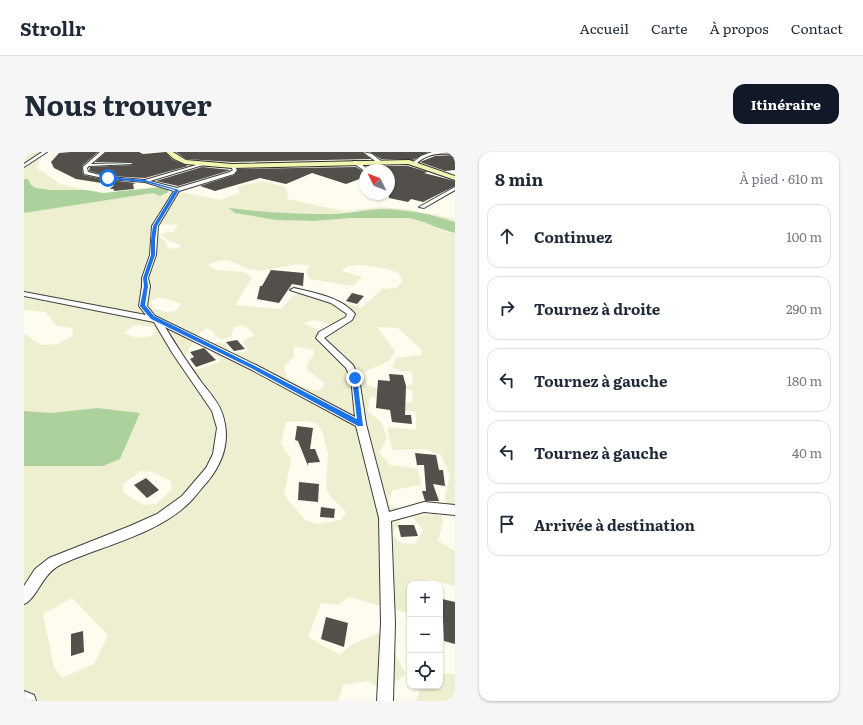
<!DOCTYPE html>
<html lang="fr">
<head>
<meta charset="utf-8">
<style>
  :root { --surface:#fff; --page:#f6f6f7; --text:#1f2937; --muted:#747a83; --line:#e0e1e3; --accent:#111827 }
  body { margin:0; font-family:Literata,serif; background:var(--page); color:var(--text) }
  .controls { position:absolute; right:12px; bottom:12px; display:grid; overflow:hidden; border-radius:8px; box-shadow:0 1px 3px #0004 }
  .controls button { width:36px; height:36px; display:grid; place-items:center; padding:0; border:0; border-bottom:1px solid var(--line); background:var(--surface); color:var(--text); font:20px sans-serif }
  .compass { position:absolute; left:335px; top:12px; width:36px; height:36px; border-radius:50%; background:var(--surface); box-shadow:0 1px 3px #0004; rotate:313deg }
  .stop { position:absolute; width:12px; height:12px; margin:-9px; border:3px solid #1a73e8; border-radius:50%; background:#fff }
  .stop.end { background:#1a73e8; border-color:#fff; box-shadow:0 1px 4px #0008 }
  .list { margin:0; padding:0; list-style:none }
  h2 { display:flex; justify-content:space-between; align-items:center; height:52px; margin:0; padding:0 16px; font-size:17px }
  h2 small { font-size:13px; font-weight:400; color:var(--muted) }
  .list li { display:grid; grid-template-columns:26px 1fr auto; gap:12px; align-items:center; box-sizing:border-box; height:64px; margin:0 8px 8px; padding:0 8px; border:1px solid var(--line); border-radius:12px }
  .list b { display:block; font-size:15px; white-space:nowrap }
  .list em { font-size:13px; font-style:normal; color:var(--muted) }
  .icon { flex:none; width:22px; height:22px; fill:none; stroke:currentColor; stroke-width:2; stroke-linecap:round; stroke-linejoin:round }
  .map { position:relative; flex:none; width:431px; height:549px; overflow:hidden; border-radius:12px }
  header { display:flex; align-items:center; gap:24px; box-sizing:border-box; height:56px; padding:0 20px; background:var(--surface); border-bottom:1px solid var(--line) }
  header strong { font-size:19px }
  nav { display:flex; gap:22px; margin-inline-start:auto; font-size:14px }
  .intro { display:flex; align-items:center; justify-content:space-between; box-sizing:border-box; height:96px; padding:0 24px }
  h1 { margin:0; font-size:28px }
  .button { padding:10px 18px; border-radius:12px; background:var(--accent); color:#fff; font-size:14px; font-weight:700 }
  main { display:flex; gap:24px; padding:0 24px }
  aside { flex:1; background:var(--surface); border-radius:12px; box-shadow:0 1px 3px #0004 }
  .map>svg:first-child { display:block }
  .farmland { fill:#eeefd1; fill-rule:evenodd }
  .forest { fill:#add19d }
  .building { fill:#534f4a }
  .lines { fill:none; stroke-linecap:round; stroke-linejoin:round }
  .street-casing { stroke:#3f3f3f; stroke-width:2 }
  .secondary-casing { stroke:#2e2e2e; stroke-width:2 }
  .street { fill:#fff; fill-rule:evenodd }
  .secondary { fill:#f2f4b1; fill-rule:evenodd }
  .route { fill:#1a73e8 }
</style>
</head>
<body>
<header>
<strong>Strollr</strong>
<nav><a>Accueil</a><a>Carte</a><a>À propos</a><a>Contact</a></nav>
</header>
<div class="intro"><h1>Nous trouver</h1><a class="button">Itinéraire</a></div>
<main>
<div class="map">
<svg width="431" height="549" viewBox="0 0 431 549">
  <rect width="100%" height="100%" fill="#fdfcee"/>
  <g class="farmland">
    <path d="M0 0H23L17 4 12 15 36 32 63 38H28L12 36 7 33 4 27H0Z"/>
    <path d="M239 29 261 35 264 41 263 47 296 54 322 59 358 55 388 58 431 67V70L414 65 382 58 356 57 304 62 229 60 206 56 211 61 252 68 290 69 327 66H385L394 68 422 80 431 81V353L424 352 420 348 426 324 417 303 401 297 368 298 363 275 392 278V259L371 260 372 251 388 250 389 239 380 236 388 232 389 224 386 219H376L368 215 372 206 398 203V198L374 176 353 175 371 199 366 208 339 221 343 233 363 239V246L346 245 344 259 358 271 363 286 355 301 366 313 394 317 397 333 368 338 364 352 377 358 379 363 368 383 377 391 391 392 399 378 388 364 411 362 418 364 419 369 414 389 431 399V434L404 427V432H386V459L382 461 325 445 314 453 297 451 284 485 316 503 327 493 354 481 366 492 382 522 359 538 344 529 319 533 314 549H0V314H79L116 261 73 256 27 261 0 259V181L17 193 34 192 48 184 49 176 33 174 21 160 0 158V61L129 41 141 43 152 39 196 48 215 41 214 34ZM137 72 154 73 149 80 136 82 145 89 157 93 156 95 148 97 143 95 142 90 133 82 132 79ZM205 108 223 117 237 119 274 112 286 114 282 120 286 127 329 134 338 125 318 119 324 114 338 113 365 117 375 122 379 129 372 136 358 137 338 156 284 139 270 143 257 157 211 153 228 126 220 120 192 118 184 113 193 109ZM133 146H140L158 152 151 159 143 160 129 157 127 149ZM291 168 295 169 307 173 305 177 294 178 279 171ZM111 173 130 175 132 180 128 184 113 186 100 181ZM217 173 221 174 230 182 229 184 220 188 219 190 224 197 220 200 207 201 201 192 194 190 187 193 184 197 196 207 195 210 176 217H171L163 210 162 203 173 183 182 176 188 179 195 187H200L207 184 210 175ZM270 194 289 198 290 203 283 212V217L300 231 299 236 292 239 275 234 263 225 260 214 270 205ZM283 269 293 272 298 279 304 302 302 336 306 344 322 360 317 368 293 372 281 368 260 343 267 307 257 292 262 270ZM117 319 128 320 147 329 148 337 132 352 119 353 100 341 99 332ZM48 446 84 483 70 512 38 526 30 515 19 462Z"/>
    <path d="M423 521 431 523V549H392L397 535 416 534V524Z"/>
  </g>
  <g class="forest">
    <path d="M0 27H4L7 33 12 36 28 38H63L79 41 137 35 142 36 145 40 136 44 129 41 0 61Z"/>
    <path d="M205 56C235 60 274 62 305 62 322 62 339 58 357 57 382 57 407 62 431 70V81C415 78 401 69 385 66H327L290 69 252 68 211 61Z"/>
    <path d="M73 256 116 261 96 307 79 314H0V259L27 261Z"/>
  </g>
  <g class="building">
    <path d="M47 0H74L58 14 59 23 84 28 112 31 109 32 110 37 90 39V37H86L90 33 52 27 30 16 27 10 35 1Z"/>
    <path d="M82 0H115L119 2 141 0 149 8 164 14 121 26 84 24 65 19 66 15 110 13 107 10H71Z"/>
    <path d="M152 0H338L347 7 208 10 162 7Z"/>
    <path d="M346 0H404L389 8 357 7Z"/>
    <path d="M431 3V18L421 19 396 10 411 4Z"/>
    <path d="M343 14H384L404 20 400 21 431 29V34L399 50 387 47 384 50 365 46V18H346Z"/>
    <path d="M178 15 207 18 154 34 132 29Z"/>
    <path d="M332 15 341 20V25L322 32 288 21 262 32 236 26 191 39 176 34 210 23 214 17Z"/>
    <path d="M247 118 280 121 279 134 268 132 255 151 233 147 236 134H238Z"/>
    <path d="M328 141 340 144 333 152 322 149Z"/>
    <path d="M213 188 221 197 210 199 202 190Z"/>
    <path d="M180 196 192 208 172 215 166 207 170 205 166 200Z"/>
    <path d="M365 222 379 223 382 234 381 263H387L388 272 368 270 366 258 352 256 354 228 366 229Z"/>
    <path d="M273 274 289 276 286 297H291L296 310 284 311V314L274 289 271 288Z"/>
    <path d="M391 301 412 303 415 318H419L421 334 409 332 415 349H401L398 339H402L400 313H393Z"/>
    <path d="M122 326 135 338 123 346 110 333Z"/>
    <path d="M275 330 295 332 294 350 274 348Z"/>
    <path d="M297 355 311 357 310 366 296 365Z"/>
    <path d="M374 373H390L394 384 377 385Z"/>
    <path d="M418 447 431 450V492L420 489Z"/>
    <path d="M302 465 324 471 320 495 297 487Z"/>
    <path d="M59 479 60 500 47 504V482Z"/>
  </g>
  <g class="lines">
    <defs>
      <g id="street">
        <path d="M18 0H23L0 15V12Z"/>
        <path d="M76 0H81L67 12 107 11 109 12 65 14 63 16 64 20 84 25 121 28 179 11V13L126 29 153 36 206 20 209 18 206 13H210L213 18 210 22 155 39 134 74 132 103 124 126 126 134 123 154 131 164 232 213 331 265 327 226 322 216 292 186 295 180 322 165 323 162 307 151 266 138 270 136C290 141 317 145 331 162L328 168 300 186 329 213 335 226 342 272 365 360 400 350 431 353V363L400 360 367 369 371 471 369 549H353L357 471 355 366 332 274 226 217 141 175C153 195 165 213 178 231 185 240 195 251 198 261 207 286 200 309 184 329 178 335 173 343 166 350 133 383 77 394 36 413 18 422 12 448 0 452V434L11 417 25 406 106 374 133 362 158 344 182 316 189 302 193 276 188 259 149 202 130 170 0 144V140L122 163 115 154 118 134V126L126 103 128 74 150 39 121 30 84 27 60 22 59 15Z"/>
        <path d="M339 0 348 2 358 10 354 11Z"/>
        <path d="M408 0H431V2C417 1 403 1 392 12L388 11 397 4Z"/>
        <path d="M329 9H333L345 18 341 19 329 11Z"/>
        <path d="M431 35V38L400 56 395 55Z"/>
        <path d="M0 539 10 543 12 549H0Z"/>
      </g>
      <path id="secondary" d="M142 0H149L162 8 208 12 385 8 431 24V28L384 12 208 16 161 12 150 7Z"/>
    </defs>
    <use href="#street" class="street-casing"/>
    <use href="#secondary" class="secondary-casing"/>
    <use href="#street" class="street"/>
    <use href="#secondary" class="secondary"/>
  </g>
  <path class="route" d="M84 25 121 28 155 38 133 74 131 88V103L123 126 124 134 121 153 130 164 231 214 333 267 328 226 333 225 339 274H334L227 216 127 167 116 154 120 134 119 126 127 103V88L129 74 151 38 121 30 83 27Z"/>
</svg>
<div class="controls">
<button>+</button>
<button>−</button>
<button><svg class="icon" aria-label="locate" viewBox="0 0 24 24"><circle cx="12" cy="12" r="6"/><path d="M12 2v4M12 18v4M2 12h4M18 12h4"/></svg></button>
</div>
<svg class="compass" viewBox="-18 -18 36 36"><path d="M0-13l5 13h-10z" fill="#e53935"/><path d="M0 13l5-13h-10z" fill="#747a83"/></svg>
<div class="stop" style="left:84px;top:26px"></div>
<div class="stop end" style="left:331px;top:226px"></div>
</div>
<aside>
<h2>8 min<small>À pied · 610 m</small></h2>
<ul class="list">
<li><svg class="icon" aria-label="ahead" viewBox="0 0 24 24"><path d="M12 20V5M6 11l6-6 6 6"/></svg><div><b>Continuez</b></div><em>100 m</em></li>
<li><svg class="icon" aria-label="right" viewBox="0 0 24 24"><path d="M7 20v-9h11M14 6l5 5-5 5"/></svg><div><b>Tournez à droite</b></div><em>290 m</em></li>
<li><svg class="icon" aria-label="left" viewBox="0 0 24 24"><path d="M17 20v-9H6M10 6l-5 5 5 5"/></svg><div><b>Tournez à gauche</b></div><em>180 m</em></li>
<li><svg class="icon" aria-label="left" viewBox="0 0 24 24"><path d="M17 20v-9H6M10 6l-5 5 5 5"/></svg><div><b>Tournez à gauche</b></div><em>40 m</em></li>
<li><svg class="icon" aria-label="arrive" viewBox="0 0 24 24"><path d="M6 21V4h12l-3 4 3 4H6"/></svg><div><b>Arrivée à destination</b></div></li>
</ul>
</aside>
</main>
</body>
</html>
